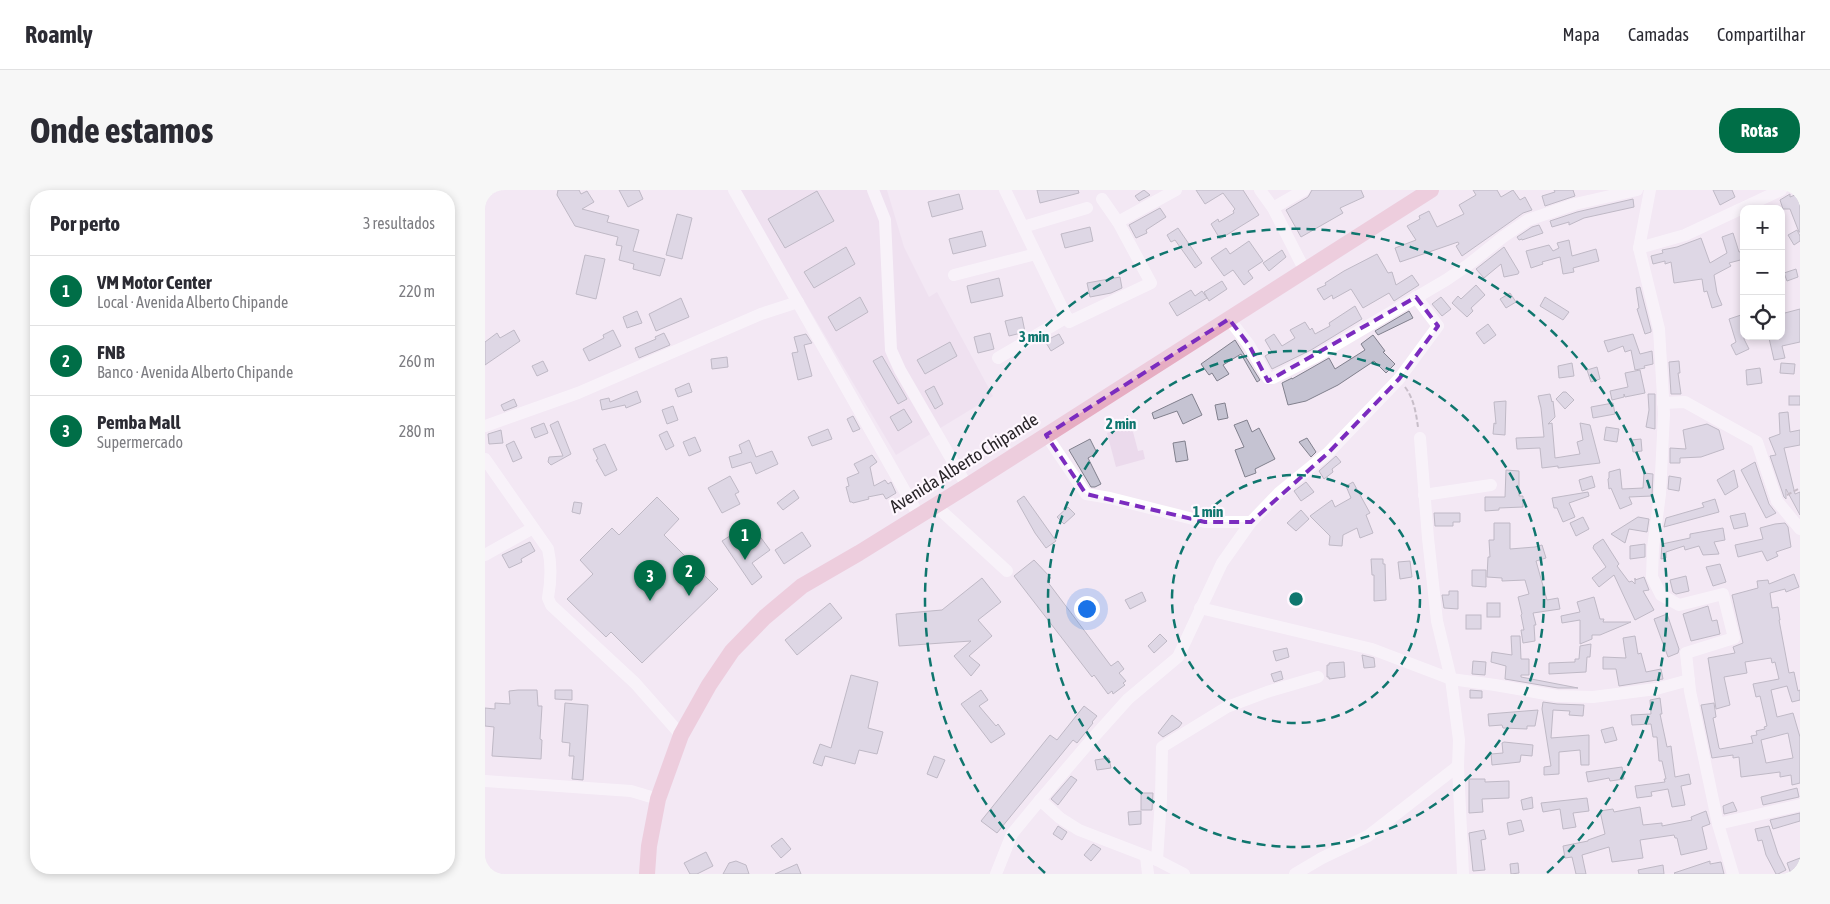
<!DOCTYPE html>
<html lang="pt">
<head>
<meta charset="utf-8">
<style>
  :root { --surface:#fff; --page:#f7f7f7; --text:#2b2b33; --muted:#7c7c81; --line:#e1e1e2; --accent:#006e47 }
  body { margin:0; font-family:"Asap Condensed",sans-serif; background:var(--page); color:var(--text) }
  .controls { position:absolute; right:15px; top:15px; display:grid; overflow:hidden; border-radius:10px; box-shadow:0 2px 8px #0003 }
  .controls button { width:45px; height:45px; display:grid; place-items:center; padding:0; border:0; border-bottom:1px solid var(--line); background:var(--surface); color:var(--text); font:25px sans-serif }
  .you { position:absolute; left:601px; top:418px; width:18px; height:18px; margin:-12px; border:4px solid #fff; border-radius:50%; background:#1a73e8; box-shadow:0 0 0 8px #1a73e833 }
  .badge { display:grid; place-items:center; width:32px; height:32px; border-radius:50%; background:var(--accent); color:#fff; font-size:16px; font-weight:700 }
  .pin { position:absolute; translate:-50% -41px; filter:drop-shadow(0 1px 2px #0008) }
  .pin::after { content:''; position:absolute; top:26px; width:18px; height:15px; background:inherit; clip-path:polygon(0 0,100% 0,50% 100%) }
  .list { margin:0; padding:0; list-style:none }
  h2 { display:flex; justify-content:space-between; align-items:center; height:65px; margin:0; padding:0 20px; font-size:21px }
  h2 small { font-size:16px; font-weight:400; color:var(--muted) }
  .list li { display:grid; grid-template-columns:32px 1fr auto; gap:15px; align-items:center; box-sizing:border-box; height:70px; padding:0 20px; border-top:1px solid var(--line) }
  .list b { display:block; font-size:19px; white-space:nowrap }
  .list p { margin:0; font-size:16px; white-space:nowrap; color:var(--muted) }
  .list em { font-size:16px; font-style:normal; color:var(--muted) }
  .icon { flex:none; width:28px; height:28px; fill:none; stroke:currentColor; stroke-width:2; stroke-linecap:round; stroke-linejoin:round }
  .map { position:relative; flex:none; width:1315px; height:684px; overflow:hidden; border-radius:20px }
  header { display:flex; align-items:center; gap:30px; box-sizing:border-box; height:70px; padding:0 25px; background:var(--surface); border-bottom:1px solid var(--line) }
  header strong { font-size:24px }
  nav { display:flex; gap:28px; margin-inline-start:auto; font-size:18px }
  .intro { display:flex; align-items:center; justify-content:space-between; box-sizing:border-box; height:120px; padding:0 30px }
  h1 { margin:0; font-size:35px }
  .button { padding:12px 22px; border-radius:20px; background:var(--accent); color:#fff; font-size:18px; font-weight:700 }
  main { display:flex; gap:30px; padding:0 30px }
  aside { flex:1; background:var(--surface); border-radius:20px; box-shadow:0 2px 8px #0003 }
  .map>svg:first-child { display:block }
  .built { fill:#ebdaec }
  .building { fill:#c5c3d2; stroke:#81808d; fill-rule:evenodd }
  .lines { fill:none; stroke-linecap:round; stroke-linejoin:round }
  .path { stroke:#928a92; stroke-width:2; stroke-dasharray:5 2.5; stroke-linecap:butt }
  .minor { stroke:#fff; stroke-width:12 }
  .major { stroke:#e6adc2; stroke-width:16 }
  .marked { fill:none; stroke:#7b2cbf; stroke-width:4; stroke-dasharray:10 6; stroke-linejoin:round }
  .ring { fill:none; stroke:#0f766e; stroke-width:2.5; stroke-dasharray:9 6 }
  .labels { text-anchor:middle; stroke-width:4.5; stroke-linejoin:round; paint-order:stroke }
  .street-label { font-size:18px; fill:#2a262a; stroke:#fef7fe }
  .centre { fill:#0f766e; stroke:#fef7fe; stroke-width:2.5 }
  .ring-label { font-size:15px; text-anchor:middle; font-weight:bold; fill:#0f766e; stroke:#fef7fe; stroke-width:4.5; stroke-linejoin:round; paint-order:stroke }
</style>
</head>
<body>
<header>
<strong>Roamly</strong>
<nav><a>Mapa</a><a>Camadas</a><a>Compartilhar</a></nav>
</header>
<div class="intro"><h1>Onde estamos</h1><a class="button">Rotas</a></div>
<main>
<aside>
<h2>Por perto<small>3 resultados</small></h2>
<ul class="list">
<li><span class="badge">1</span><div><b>VM Motor Center</b><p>Local · Avenida Alberto Chipande</p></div><em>220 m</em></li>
<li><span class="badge">2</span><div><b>FNB</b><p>Banco · Avenida Alberto Chipande</p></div><em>260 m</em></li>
<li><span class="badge">3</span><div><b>Pemba Mall</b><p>Supermercado</p></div><em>280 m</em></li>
</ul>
</aside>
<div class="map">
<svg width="1315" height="684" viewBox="0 0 1315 684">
  <rect width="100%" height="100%" fill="#f3e8f4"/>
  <g class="built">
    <path d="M256 0H402L419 57 444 107 452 102 508 206 411 265 314 102Z"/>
    <path d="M639 238H643L648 242 653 261 658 260 660 269 631 277 622 243Z"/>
  </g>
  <g class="building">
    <path d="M73 0H94L96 4 102 1 109 12 97 19 124 26 122 32 154 40 148 61 180 69 175 86 148 79 149 74 134 70 137 56 131 55 133 47 90 36 72 5Z"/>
    <path d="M134 0H154L158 9 143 17Z"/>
    <path d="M552 0H593L594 3 555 13Z"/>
    <path d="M659 0 665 5 654 11 650 6Z"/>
    <path d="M711 0H758L774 25 735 49 726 34 733 29 734 32 749 23 748 21 750 19 738 3 720 14Z"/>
    <path d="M827 0H876L879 7 855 18 858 23 816 47 801 20 823 7Z"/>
    <path d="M988 0H1012L1016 7 1028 0 1035 10 1040 7 1047 20 1038 23 977 66 971 56 974 54 973 52 915 72 910 58 931 50 922 36 935 29 934 26 944 21 952 37 979 24 974 15 991 5Z"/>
    <path d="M1069 0H1088L1090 6 1060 16 1057 6 1070 2Z"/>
    <path d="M1228 0H1247L1250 7 1235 15Z"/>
    <path d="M332 1 349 31 300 58 283 29Z"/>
    <path d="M1315 3V42H1314L1305 19H1298L1295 10 1305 4V7Z"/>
    <path d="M474 4 478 19 447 27 443 12Z"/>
    <path d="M1148 9 1149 17 1099 28 1084 35V32L1067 37 1065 31 1092 22Z"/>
    <path d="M675 18 681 27 661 40 662 43 651 48 644 35Z"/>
    <path d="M192 24 207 28 197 69 181 65Z"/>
    <path d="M1054 35 1058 43 1037 50V49L1034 50 1032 47 1047 37Z"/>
    <path d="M605 37 608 51 580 58 576 44Z"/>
    <path d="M693 38 717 73 710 78 690 50 686 52 682 45Z"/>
    <path d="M1312 40 1315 46V51L1309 55 1303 45Z"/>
    <path d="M497 41 501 56 468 64 464 49Z"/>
    <path d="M1248 43 1254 62 1259 61V69L1244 73 1246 76 1229 85 1232 103 1237 115 1227 118 1222 101 1219 102 1217 89 1189 93 1186 72 1180 74V71L1168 74 1166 66 1178 63 1177 60 1192 57 1216 48 1225 73 1242 63 1237 47Z"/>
    <path d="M1084 50 1087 66 1111 59 1114 71 1088 78 1089 82 1078 84 1075 67 1057 72 1058 74 1046 78 1041 61 1064 55 1068 61 1074 58 1072 53Z"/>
    <path d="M764 51 778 71 763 81 768 88 759 95 748 80 739 86 726 68 741 58 745 64Z"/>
    <path d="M361 57 370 74 329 98 319 82Z"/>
    <path d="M1019 57 1034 82 1033 84 1019 87 1016 74 999 88 991 79Z"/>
    <path d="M797 60 801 67 784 81 778 73Z"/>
    <path d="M892 64 903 83 907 82 911 95 927 85 934 95 909 111 904 103 878 118 866 99 848 109 847 105 839 110 832 99 841 95 840 93 859 81Z"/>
    <path d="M100 65 120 69 111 109 91 104Z"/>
    <path d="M1311 79 1313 87 1302 91 1299 83Z"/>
    <path d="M635 87 637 98 626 103 605 107 602 93Z"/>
    <path d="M514 88 518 106 486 113 482 96Z"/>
    <path d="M737 91 742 99 724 111 719 102Z"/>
    <path d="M991 95 1000 105 986 118 988 121 982 127 967 113 973 106 976 109Z"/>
    <path d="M1155 97 1166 140V142L1160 144 1152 119 1154 118 1151 98Z"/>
    <path d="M706 100 710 106 717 101 722 108 692 126 684 113Z"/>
    <path d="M1025 103 1031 112 1021 118 1015 109Z"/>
    <path d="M375 107 383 122 351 141 343 127Z"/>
    <path d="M956 107 966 119 957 126 947 114Z"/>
    <path d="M1060 107 1084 122 1078 130 1055 116Z"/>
    <path d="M196 108 204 127 171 141 164 124Z"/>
    <path d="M870 116 877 129 826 160 787 179 780 166 787 162 780 150 789 144 797 156 810 148 805 140 820 132 825 140 827 138 830 144 845 136 844 133Z"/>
    <path d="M1315 119V152L1297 156 1300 168 1289 170 1284 148 1296 146V124Z"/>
    <path d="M152 121 157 133 142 138 138 127Z"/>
    <path d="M924 121 928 128 893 145 890 141Z"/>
    <path d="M1259 124V149L1264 159 1251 165 1246 155 1251 152 1244 129Z"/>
    <path d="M537 127 540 142 524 146 520 131Z"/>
    <path d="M1003 134 1011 145 999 154 991 143Z"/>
    <path d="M29 140 35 151 0 175V152L12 143 15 148Z"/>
    <path d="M128 140 136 156 104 171 98 159 119 148 118 145Z"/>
    <path d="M179 143 185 155 154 168 150 158 171 149 170 147Z"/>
    <path d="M505 143 509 159 493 163 489 147Z"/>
    <path d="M321 144 327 153 319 155 327 186 313 190 307 163 313 162 309 147Z"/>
    <path d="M574 144 579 153 566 161 560 151Z"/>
    <path d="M1148 144 1155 164 1167 161 1168 174 1159 176 1160 178 1150 180 1146 160 1140 162 1138 156 1123 162 1119 151Z"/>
    <path d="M888 145 900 161 898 162 910 174 901 183 889 171 853 195 821 211 803 215 797 193 807 188V189L844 168 850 179 880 160 876 154Z"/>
    <path d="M750 150 775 190 772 192 756 164 738 175 744 184 732 191 727 183 724 185 716 174Z"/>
    <path d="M465 152 472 166 440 184 432 170Z"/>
    <path d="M397 166 422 209 413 214 388 171Z"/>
    <path d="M242 167 243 177 227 179 226 169Z"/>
    <path d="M58 171 63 181 52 186 47 176Z"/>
    <path d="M1194 171 1195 183H1193L1196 204H1186L1184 172Z"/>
    <path d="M1087 173 1089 186 1074 188 1073 176Z"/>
    <path d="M1296 173 1310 174 1309 184 1295 183Z"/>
    <path d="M1112 177 1115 189 1106 192 1102 180Z"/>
    <path d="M1275 178 1277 193 1262 195 1261 180Z"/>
    <path d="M1155 180 1160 203 1140 207 1139 204V207L1127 210 1125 201 1143 197 1140 183Z"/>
    <path d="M204 193 207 202 193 207 190 199Z"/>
    <path d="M449 196 458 214 450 219 440 201Z"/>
    <path d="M152 201 156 212 141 218 140 215 117 220 115 210 124 208 125 212Z"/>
    <path d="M1078 202H1081L1089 210 1080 219 1071 209Z"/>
    <path d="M707 204 717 225 698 234 692 221 669 229 667 223Z"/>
    <path d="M1065 204 1067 212 1068 211 1070 227 1063 234 1067 233 1070 268 1095 264 1092 252 1098 250 1095 233 1105 235 1115 273 1073 278V276L1057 278 1055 258 1032 259 1031 248 1059 247 1056 218 1053 206Z"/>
    <path d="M1163 204H1170V239L1161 237 1164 220Z"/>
    <rect x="1304" y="206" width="11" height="9"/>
    <path d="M29 209 32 216 19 221 16 215Z"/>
    <path d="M1021 211 1020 245 1008 244 1009 233 1011 234 1009 212Z"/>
    <path d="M740 213 743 228 733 230 730 215Z"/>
    <path d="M1128 213 1130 224 1108 228 1106 217Z"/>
    <path d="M188 216 193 230 182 234 177 220Z"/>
    <path d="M419 219 427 232 413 241 405 227Z"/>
    <path d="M1303 222 1305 242 1315 240V255L1299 258 1310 304 1315 302V325L1301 299V309L1299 307 1285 266 1291 265 1284 248 1295 244 1294 223Z"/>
    <path d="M368 226 375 239 368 242 362 229Z"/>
    <path d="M762 230 767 242 774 238 790 269 770 279 771 283 760 287 750 260 759 257 749 235Z"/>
    <path d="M73 231 86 264 66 275 63 272 64 267 78 266 65 235Z"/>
    <path d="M59 233 63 243 50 248 46 238Z"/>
    <path d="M1222 234 1234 240 1239 259 1216 267 1195 268V273H1185V258L1201 259 1198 240Z"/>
    <path d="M1121 237 1134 239 1132 252 1119 250Z"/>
    <path d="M343 239 347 249 327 256 323 247Z"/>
    <path d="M16 240 18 253 4 254 3 244Z"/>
    <path d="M182 241 189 256 181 260 174 245Z"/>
    <path d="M210 247 216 261 204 266 198 252Z"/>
    <path d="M822 248 831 262 826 267 814 252Z"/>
    <path d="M605 249 612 263 603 268 616 294 610 297H606L584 260Z"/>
    <path d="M1156 249 1157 261 1148 262 1146 250Z"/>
    <path d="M264 250 271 267 287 261 293 274 271 284 266 272 247 278 244 267 257 263 254 255Z"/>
    <path d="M29 251 37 268 28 272 21 255Z"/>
    <path d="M700 251 703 270 691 272 688 253Z"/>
    <path d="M120 254 132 280 120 286 111 270 113 269 108 259Z"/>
    <path d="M387 265 392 272 385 277 389 296 400 290 403 294 406 292 411 303 401 309 398 304 383 307 384 309 368 313 367 312H365L361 297 364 296 362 288 374 283 369 274Z"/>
    <path d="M851 266 856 272 847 279 848 282 839 289 834 281Z"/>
    <path d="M1270 272 1284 314 1291 323 1281 328 1256 280Z"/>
    <path d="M1135 279 1137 299 1158 298 1159 283 1168 284 1167 306 1144 307 1147 314 1135 319 1126 298 1124 299 1123 289 1124 288V282Z"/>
    <path d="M1021 280 1034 281V306H1038V317L1014 318V320L1000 321V307H1020Z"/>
    <path d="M1249 280 1253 297 1240 305 1232 290Z"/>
    <path d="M245 286 254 302 250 304 255 314 237 323 223 298Z"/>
    <path d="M1107 286 1110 297 1097 301 1094 290Z"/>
    <path d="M1184 286 1196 288 1194 301 1183 299Z"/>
    <path d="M821 292 829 302 816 311 809 301Z"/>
    <path d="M868 292 885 323 881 325 888 343 875 348 872 338 858 345 857 356 844 355 845 346 825 326 847 310 850 317 866 308 861 296Z"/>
    <path d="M309 300 314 308 298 320 292 313Z"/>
    <path d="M1103 302 1104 306 1084 313 1090 327 1078 332 1072 318H1069L1067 308Z"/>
    <path d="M539 306 571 351 561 358 550 343 532 311Z"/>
    <path d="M172 307 194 329 179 345 233 399 157 473 126 442 121 447 82 409 108 384 95 370 127 338 134 345Z"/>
    <path d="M1230 309 1234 322 1179 337 1181 328 1219 317 1217 313Z"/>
    <path d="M89 312 97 313 95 324 87 322Z"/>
    <path d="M583 317 590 324 579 334 572 327Z"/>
    <path d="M816 320 824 329 811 341 802 333Z"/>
    <path d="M949 323H975V332H968V336H950Z"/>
    <path d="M1260 323 1263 336 1249 339 1245 326Z"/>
    <path d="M1098 327 1104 339 1091 346 1085 333Z"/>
    <path d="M1153 327 1164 329 1162 342 1144 339 1140 353 1126 344Z"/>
    <path d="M265 333 285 360 267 373 277 387 267 395 237 351Z"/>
    <path d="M1009 333H1025V359L1050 357 1057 355 1061 368 1051 371 1062 410 1073 408 1075 419 1048 423 1051 435H1049L1050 451 1038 453 1036 440H1039L1036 425 1037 424 1033 407 1044 404 1040 390 1017 391V388L1002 387 1003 367H1005L1004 350H1009Z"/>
    <path d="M1300 333 1303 337 1306 357 1291 362 1293 366 1282 371 1277 361 1253 367 1250 355 1278 349 1275 338 1290 334Z"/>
    <path d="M1238 338 1240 350 1229 352 1234 364 1218 365 1214 356 1200 360 1199 356 1181 362V368L1176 369 1177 354 1205 348V344Z"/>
    <path d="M317 342 326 356 299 374 290 360Z"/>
    <path d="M1118 349 1134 374 1132 376 1144 392 1147 391 1150 394V388V390L1159 387 1164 400 1158 401 1169 420 1150 430 1129 385 1114 397 1107 388 1121 377 1108 358 1109 355Z"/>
    <path d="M45 352 50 361 36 369 37 372 24 378 17 365Z"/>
    <path d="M1160 354V367L1145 369V356Z"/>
    <path d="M886 369H898V374H900L901 410 889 411V385H887Z"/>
    <path d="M549 370 566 388 562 391 626 476 633 471 639 479 634 483 641 491 638 493 640 495 628 504 627 501 623 504 609 485 607 487 529 386Z"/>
    <path d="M925 371 927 387 915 389 913 372Z"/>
    <path d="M1235 374 1241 392 1228 396 1221 377Z"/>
    <path d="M987 380H1001V397L987 396Z"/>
    <path d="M1309 384 1314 397 1301 402 1300 399 1285 403 1287 418 1293 417 1295 430H1294L1304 483 1309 482 1313 501 1315 500V510L1307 512 1302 496 1286 500 1292 527 1308 523 1315 547V593L1307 595 1306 585 1295 587V582L1256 587 1254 567 1248 568V565L1227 568 1216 515 1229 513 1231 527 1228 528 1234 558 1235 559 1268 553 1266 546 1272 545 1271 541 1280 539 1279 537 1282 536 1275 506 1271 507 1268 494 1294 489 1290 472 1287 473 1286 468 1260 472 1262 483 1239 487 1245 515 1231 519 1223 468 1250 463 1248 457 1258 453 1247 405 1273 398 1272 391 1283 390 1284 394ZM1303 543 1308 568 1281 573 1276 550Z"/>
    <path d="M1201 386 1204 401 1191 404 1188 402 1185 390Z"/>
    <path d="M497 388 516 412 493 430 507 446 484 466 495 475 486 486 469 466 486 451 414 456 411 424 457 420Z"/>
    <path d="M964 401H973V419L959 418 957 405H964Z"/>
    <path d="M657 402 661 411 645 419 640 410Z"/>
    <path d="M1109 407 1115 429H1119L1118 432H1146L1115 445H1107V449L1095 454V430L1077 433 1076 426 1095 422 1092 412Z"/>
    <path d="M345 413 357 428 312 465 300 450Z"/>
    <rect x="1002" y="413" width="13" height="14"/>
    <path d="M1223 416 1227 431 1232 430 1235 444 1206 451 1198 424Z"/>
    <path d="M1182 424 1194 459 1193 463 1183 467 1169 429Z"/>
    <rect x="981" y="425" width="15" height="14"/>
    <path d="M675 444 682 451 669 463 663 456Z"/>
    <path d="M1026 446H1035L1036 469H1044V485H1036V487L1093 498H1073L1020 489 1021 476 1006 472 1007 462 1027 465Z"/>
    <path d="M1150 446 1153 464 1156 463 1161 482 1176 479 1178 489 1134 496 1131 479H1118V467L1141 468 1138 448Z"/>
    <path d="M1106 454 1105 467H1102L1101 482 1064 484V473L1090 472V469H1094L1095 456Z"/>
    <path d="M802 458 804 467 791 471 788 461Z"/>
    <path d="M877 465 889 468 890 477 879 478Z"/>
    <path d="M988 471 1001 472 1000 485 987 484Z"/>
    <path d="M859 472 860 487 844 489V487H842V475H844V473Z"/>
    <path d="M796 481 798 489 789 492 786 484Z"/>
    <path d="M366 485 393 492 383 538 398 542 392 564 374 560 370 574 340 566 337 576 328 573 335 554 346 558Z"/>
    <path d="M33 500H52L53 516H57L55 549 57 550 56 569 7 566 9 537 0 536V518L10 519V513L25 514 24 501Z"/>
    <path d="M70 500H87V510L70 509Z"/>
    <path d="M496 500 503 510 494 516 511 536 513 534 520 544 506 553 476 514Z"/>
    <path d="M985 500 997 501V508H985Z"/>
    <path d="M1175 508 1177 524H1175L1182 557 1186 556 1190 587 1204 584 1206 594 1196 596 1200 615 1187 617 1183 599 1166 602 1167 606 1152 608 1150 596 1180 592 1179 589H1181L1177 571H1174L1172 547H1168L1166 534 1147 535 1146 525 1166 524 1165 510Z"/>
    <path d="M1058 512 1072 514 1099 515 1098 526 1084 525 1085 521 1068 520 1066 548 1104 545V575H1096L1095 560 1074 562V584L1059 585V577L1066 576 1057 519Z"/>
    <path d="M80 513 103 515 98 590 87 589 89 566H84L85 553 77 552Z"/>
    <path d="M599 516 612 526 607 532 608 533 592 553 588 550 512 643 496 631 565 545 572 550Z"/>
    <path d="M1053 520 1050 536H1042V539L1018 538 1017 535 1004 536 1003 524Z"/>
    <path d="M687 525 697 533 694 537 678 547 673 543Z"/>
    <path d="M1128 537 1132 550 1120 553 1116 540Z"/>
    <path d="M1019 552 1048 555 1047 566 1036 565 1035 572 1007 575 1006 564 1018 563 1017 553Z"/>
    <path d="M449 566 460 570 452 588 442 584Z"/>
    <path d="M624 568 626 578 612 580 610 570Z"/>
    <path d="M1137 577 1139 589 1125 591 1124 588 1103 592 1101 582Z"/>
    <path d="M586 586 592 590 573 615 566 609Z"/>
    <path d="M984 589H1000V592L1024 591V608L997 609 998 622 984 623Z"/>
    <path d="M1312 598 1314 607 1278 615 1276 607Z"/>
    <path d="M656 603H668L667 620H656Z"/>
    <path d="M1047 607 1048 618 1038 620 1036 610Z"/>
    <path d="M1102 608 1104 621 1088 623 1091 637 1078 639 1075 619 1058 622 1056 613Z"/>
    <path d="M1248 612 1252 621 1239 624 1238 616Z"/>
    <path d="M1155 617 1158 635 1177 633V636L1207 630 1206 627 1221 621 1225 634 1217 637 1222 659 1196 665 1192 648H1190L1189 645 1155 650 1158 668 1127 672 1124 657 1097 665 1101 684H1091L1087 667 1080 668 1078 656 1103 651V650L1120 644 1115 621 1128 619 1129 622Z"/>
    <path d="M656 621V634L644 635 643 622Z"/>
    <path d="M1315 623V631L1288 639 1285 630Z"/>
    <path d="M1036 630 1039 641 1024 645 1022 633Z"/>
    <path d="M573 636 582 642 577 650 568 644Z"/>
    <path d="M1284 636 1293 664 1301 680 1293 684H1291L1281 665 1277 650 1273 651 1270 639Z"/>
    <path d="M999 640 1001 649 996 650 1000 680 988 681 984 643Z"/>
    <path d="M297 648 306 659 296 668 286 656Z"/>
    <path d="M608 654 616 659 606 671 599 665Z"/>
    <path d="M221 662 228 676 212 684H205L199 673Z"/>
    <path d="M1315 668V684H1306L1302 673Z"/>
    <path d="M251 671 261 675 264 684H238L244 673Z"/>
    <path d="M1225 671V674L1236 672 1239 684H1190L1189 683Z"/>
    <path d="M1033 673 1034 683 1026 684 1025 674Z"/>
    <path d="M312 674 316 684H290Z"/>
    <path d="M1178 675 1179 684H1154L1153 680Z"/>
  </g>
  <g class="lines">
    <g class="path">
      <path d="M920 197C929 209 931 223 933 237"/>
      <path d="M1302 305 1315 298"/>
    </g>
    <g class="minor">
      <path d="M249 0 434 326"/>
      <path d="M388 0 400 30 406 160 415 180 482 296"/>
      <path d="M520 0 584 132 666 93 633 32 617 9"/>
      <path d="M775 0 788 18 819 79"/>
      <path d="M1165 0 1154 58 1174 139 1179 224 1175 304 1168 358 1167 387 1176 405 1194 415 1238 404 1249 448 1201 463 1205 501 1233 634 1248 684"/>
      <path d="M788 18 819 0"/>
      <path d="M633 32 691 0"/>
      <path d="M538 37 602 18"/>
      <path d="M1154 58 1200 45 1296 0"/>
      <path d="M469 85 551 64"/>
      <path d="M744 129 764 155 783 188H788L830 167 961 90 983 75 1018 47 1043 30 1090 14 1152 0"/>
      <path d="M513 168 582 127"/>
      <path d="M1178 213 1200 212 1272 252 1292 311 1315 339"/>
      <path d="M0 236 93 203 276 124 313 112"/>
      <path d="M561 245 601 304 625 308 720 332H766"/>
      <path d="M935 248 943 348 952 431 966 489 974 550 973 576 978 684"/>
      <path d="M0 269 63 359C67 376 66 391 63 408L66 415 150 493 196 545"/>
      <path d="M939 305 1006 295"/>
      <path d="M450 315 522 381"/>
      <path d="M0 365 48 338"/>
      <path d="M715 418 887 459 966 489 1010 495 1072 506 1108 507 1171 499 1204 490"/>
      <path d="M0 591 146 601 173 609"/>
      <path d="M555 610 575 628 594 640 672 670 699 684"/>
      <path d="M1233 634 1315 615"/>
      <path d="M661 666 663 684"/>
      <path d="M672 670 676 609 677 557 742 517 782 502 833 487"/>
      <path d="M511 684 527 644 555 610 608 548 643 509 693 467 737 373 766 332 794 303 843 263 914 189 953 136 931 107"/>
      <path d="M810 684 837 668 883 646 973 576"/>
    </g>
    <path class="major" d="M162 684 164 656 173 609 196 545 224 495 247 461 280 427 317 396 374 363 482 296 946 0"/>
  </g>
  <path d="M0 0H1315V684H0ZM931 107 953 136 914 189 843 263 766 332H720L601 304 561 245 744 129 764 155 783 191Z" fill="#f3e8f4" fill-opacity=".55" fill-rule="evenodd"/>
  <path class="marked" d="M931 107 953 136 914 189 843 263 766 332H720L601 304 561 245 744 129 764 155 783 191Z"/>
  <g class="ring">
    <circle cx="811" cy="409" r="124"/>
    <circle cx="811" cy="409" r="248"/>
    <path d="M560 683A371 371 0 1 1 1062 683"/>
  </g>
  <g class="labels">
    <g class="street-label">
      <text transform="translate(479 273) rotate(-32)" y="6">Avenida Alberto Chipande</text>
    </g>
  </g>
  <circle cx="811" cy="409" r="8" class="centre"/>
  <g class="ring-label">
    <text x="549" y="152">3 min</text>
    <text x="636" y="239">2 min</text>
    <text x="723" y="327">1 min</text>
  </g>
</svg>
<div class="controls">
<button>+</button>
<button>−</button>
<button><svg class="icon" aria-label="locate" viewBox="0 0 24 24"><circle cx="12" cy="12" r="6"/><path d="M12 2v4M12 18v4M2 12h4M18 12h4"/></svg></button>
</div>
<div class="you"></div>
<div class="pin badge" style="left:260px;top:370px">1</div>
<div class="pin badge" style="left:204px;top:406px">2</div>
<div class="pin badge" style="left:165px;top:411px">3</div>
</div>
</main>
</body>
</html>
